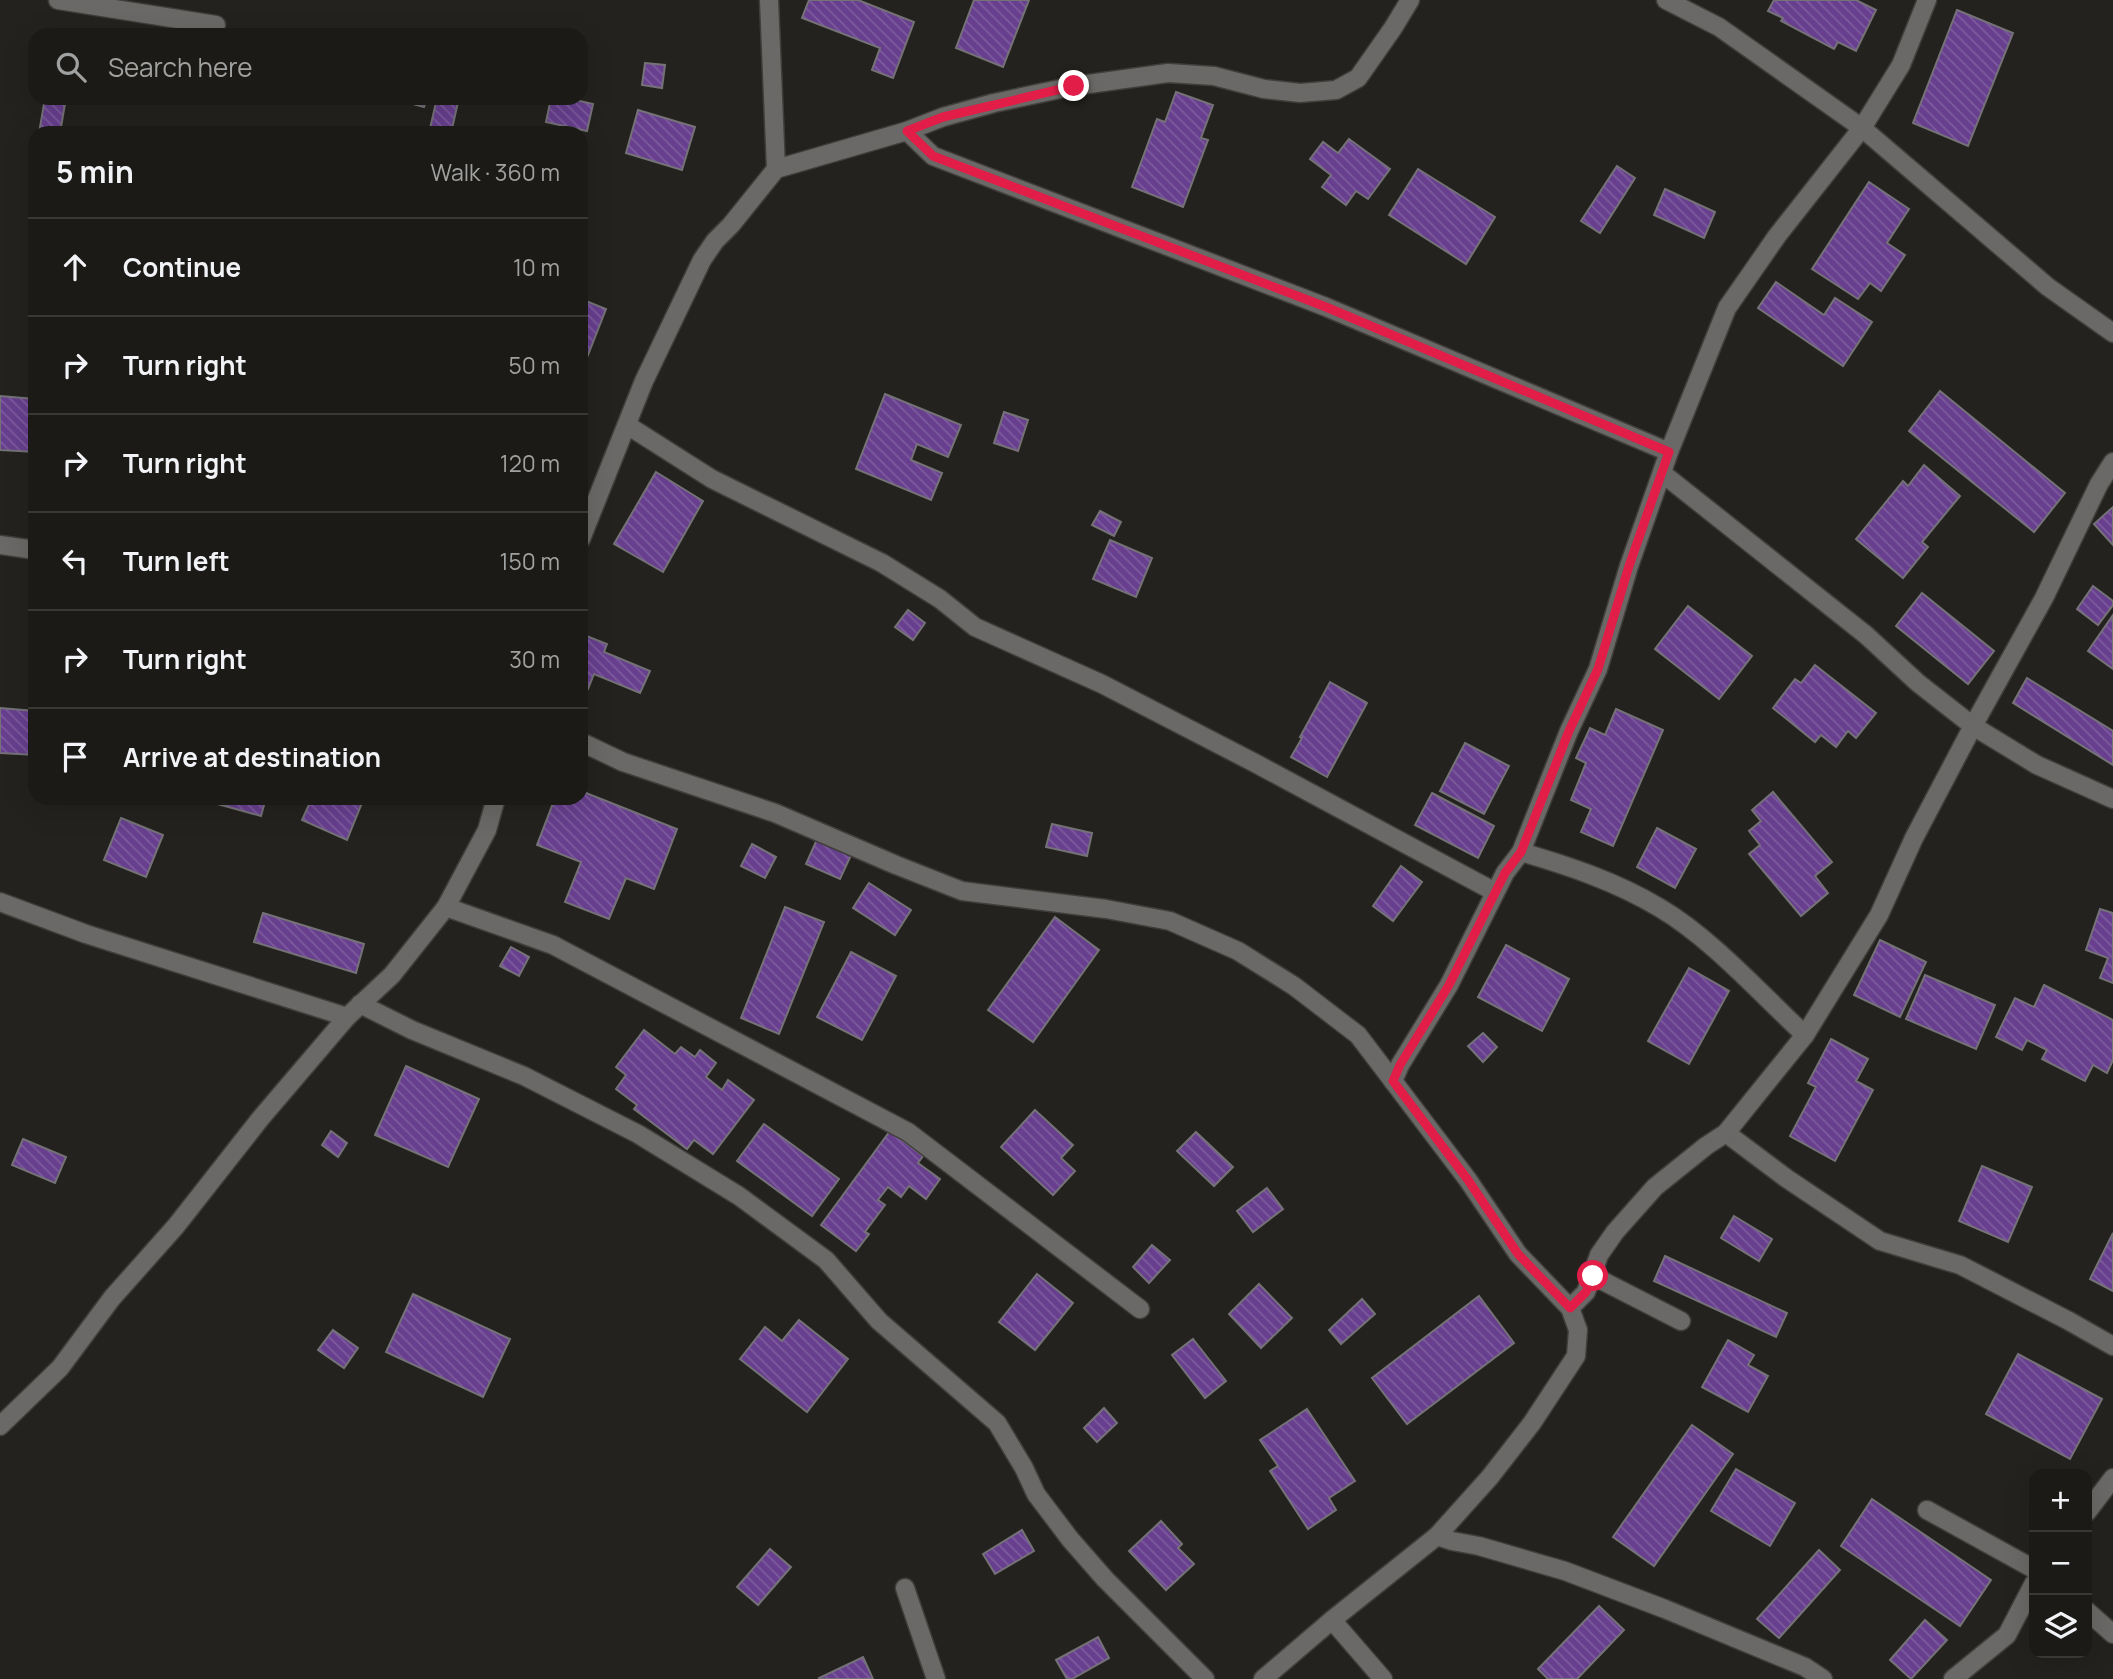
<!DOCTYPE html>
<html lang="en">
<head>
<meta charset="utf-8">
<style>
  :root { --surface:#1b1a16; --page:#282723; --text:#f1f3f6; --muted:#a0a1a1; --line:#393835 }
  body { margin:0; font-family:Manrope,sans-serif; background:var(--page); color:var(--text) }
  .controls { position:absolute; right:21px; bottom:21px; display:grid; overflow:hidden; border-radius:14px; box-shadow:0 7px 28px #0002 }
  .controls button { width:63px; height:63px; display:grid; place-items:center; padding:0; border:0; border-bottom:2px solid var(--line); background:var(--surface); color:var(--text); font:35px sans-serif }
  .stop { position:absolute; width:21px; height:21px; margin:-16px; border:5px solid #e11d48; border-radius:50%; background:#fff }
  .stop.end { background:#e11d48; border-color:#fff; box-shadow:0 2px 7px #0008 }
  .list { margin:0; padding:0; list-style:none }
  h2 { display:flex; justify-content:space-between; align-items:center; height:91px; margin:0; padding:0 28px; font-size:30px }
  h2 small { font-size:23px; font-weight:400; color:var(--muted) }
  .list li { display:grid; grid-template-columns:46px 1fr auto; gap:21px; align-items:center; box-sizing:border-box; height:98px; padding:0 28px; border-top:2px solid var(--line) }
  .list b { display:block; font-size:26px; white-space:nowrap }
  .list em { font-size:23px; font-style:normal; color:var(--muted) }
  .icon { flex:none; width:38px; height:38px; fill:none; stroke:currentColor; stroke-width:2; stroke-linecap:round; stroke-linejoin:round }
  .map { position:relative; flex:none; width:2113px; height:1679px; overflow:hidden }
  .search { position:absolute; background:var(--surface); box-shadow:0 7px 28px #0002; left:28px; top:28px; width:560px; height:77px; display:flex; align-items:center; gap:18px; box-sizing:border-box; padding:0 24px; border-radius:21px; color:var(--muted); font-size:26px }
  .panel { position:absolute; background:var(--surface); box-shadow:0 7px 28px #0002; left:28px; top:126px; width:560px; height:679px; border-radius:21px }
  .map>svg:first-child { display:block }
  .building { fill:url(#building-back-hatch); stroke:#747277; stroke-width:2 }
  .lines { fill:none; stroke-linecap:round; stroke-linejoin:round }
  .minor-casing { stroke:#403e3a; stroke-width:21 }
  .minor { stroke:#6a6967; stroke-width:18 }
  .route { stroke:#e11d48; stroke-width:9 }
</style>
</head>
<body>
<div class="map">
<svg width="2113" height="1679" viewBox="0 0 2113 1679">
  <defs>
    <pattern id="building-back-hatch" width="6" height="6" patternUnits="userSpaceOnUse" patternTransform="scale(1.75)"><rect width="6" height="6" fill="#673f8e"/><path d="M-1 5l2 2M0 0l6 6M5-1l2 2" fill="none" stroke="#7d5b9e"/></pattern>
  </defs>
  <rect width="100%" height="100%" fill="#24221e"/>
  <g class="building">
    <path d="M809 0H858L914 22 893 78 872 70 880 48 802 18Z"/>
    <path d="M974 0H1029L1003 67 956 48Z"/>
    <path d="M1774 0H1856L1876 10 1856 51 1838 42 1834 49 1781 21 1783 18 1768 11Z"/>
    <path d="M1957 10 2013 33 1968 146 1913 123Z"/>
    <path d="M645 63 665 65 662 88 642 85Z"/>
    <path d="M1176 92 1213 105 1201 138 1208 140 1183 207 1132 187 1157 119 1165 122Z"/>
    <path d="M45 98H66L60 133H39Z"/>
    <path d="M391 98H427L424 107Z"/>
    <path d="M437 98H459L451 133H429Z"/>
    <path d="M551 98H567L593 104 587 131 546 122Z"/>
    <path d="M638 110 695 127 682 170 626 153Z"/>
    <path d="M1349 139 1390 169 1368 199 1356 191 1346 205 1322 187 1331 175 1310 159 1323 142 1338 153Z"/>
    <path d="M1617 166 1635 178 1600 233 1581 221Z"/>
    <path d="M1418 169 1495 217 1466 264 1389 215Z"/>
    <path d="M1869 182 1909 209 1887 243 1905 255 1881 291 1870 283 1858 299 1812 269Z"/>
    <path d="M1665 189 1715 212 1704 238 1654 215Z"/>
    <path d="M1776 282 1824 315 1835 298 1872 322 1843 366 1758 308Z"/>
    <path d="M581 299 606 309 581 373Z"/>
    <path d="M1940 391 2065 493 2034 532 1909 431Z"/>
    <path d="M885 394 961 425 948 457 917 444 911 460 942 473 931 500 856 469Z"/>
    <path d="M0 396 35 399V452L0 450Z"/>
    <path d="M1004 412 1028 420 1018 451 994 443Z"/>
    <path d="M1924 465 1960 496 1922 542 1928 547 1903 578 1856 539 1903 481 1908 486Z"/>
    <path d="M656 472 703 501 663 572 614 544Z"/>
    <path d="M2113 507V545L2094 524Z"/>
    <path d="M1100 511 1121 522 1114 536 1092 525Z"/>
    <path d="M1110 540 1152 558 1136 597 1093 579Z"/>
    <path d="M2093 586 2113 601V605L2098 625 2077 609Z"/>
    <path d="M1922 593 1994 651 1968 684 1896 626Z"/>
    <path d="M1688 606 1752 656 1719 699 1655 649Z"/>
    <path d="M908 610 925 623 913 640 895 627Z"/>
    <path d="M2113 615V669L2088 651Z"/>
    <path d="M584 635 607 644 604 652 650 671 640 693 594 674 588 689 581 686V643Z"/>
    <path d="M1815 665 1876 713 1856 738 1848 731 1836 747 1821 735 1815 742 1773 708 1795 679 1801 683Z"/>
    <path d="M2027 678 2113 731V765L2013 703Z"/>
    <path d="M1330 682 1367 703 1327 777 1291 757 1302 738 1300 737Z"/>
    <path d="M0 708 35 711V755L0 753Z"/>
    <path d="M1616 709 1663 730 1613 846 1581 832 1591 809 1571 800 1586 763 1576 758 1590 728 1605 735Z"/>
    <path d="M1465 743 1509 766 1484 814 1440 791Z"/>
    <path d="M581 791 677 829 654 889 626 878 609 919 565 902 581 862 537 845 555 798H581Z"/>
    <path d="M1773 792 1832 862 1815 876 1828 893 1801 916 1749 854 1760 845 1749 831 1761 821 1752 810Z"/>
    <path d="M1432 793 1494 826 1478 858 1415 825Z"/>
    <path d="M215 798H266L261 816 214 803Z"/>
    <path d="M312 798H364L347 840 302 820Z"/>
    <path d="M121 818 163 835 146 877 104 860Z"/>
    <path d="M1052 824 1092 833 1087 856 1046 847Z"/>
    <path d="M1657 828 1696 849 1675 888 1637 867Z"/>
    <path d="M818 837 852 853 840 879 806 864Z"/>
    <path d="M752 844 776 857 765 878 741 866Z"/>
    <path d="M1401 866 1422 882 1393 921 1373 906Z"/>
    <path d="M869 883 911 910 895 935 853 908Z"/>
    <path d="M785 907 824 922 779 1034 741 1018Z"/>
    <path d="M2100 909 2113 913V983L2100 978 2108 958 2086 950Z"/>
    <path d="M263 913 364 944 356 973 254 942Z"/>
    <path d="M1055 917 1099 950 1033 1042 988 1010Z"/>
    <path d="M1880 940 1926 962 1900 1017 1854 995Z"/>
    <path d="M1506 945 1569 979 1542 1031 1478 997Z"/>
    <path d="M511 947 529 957 519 976 500 966Z"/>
    <path d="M851 952 896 976 862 1040 817 1017Z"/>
    <path d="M1689 968 1729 991 1689 1064 1648 1041Z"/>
    <path d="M1925 975 1995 1005 1976 1049 1906 1019Z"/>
    <path d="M2044 985 2113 1020V1060L2107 1073 2093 1065 2085 1081 2042 1059 2047 1050 2027 1040 2022 1050 1996 1037 2015 998 2034 1007Z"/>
    <path d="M644 1030 675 1054 681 1047 695 1057 700 1050 716 1063 706 1077 722 1090 728 1080 754 1100 713 1154 694 1140 687 1149 634 1109 637 1105 616 1089 626 1075 616 1067Z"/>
    <path d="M1483 1033 1497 1047 1483 1062 1468 1046Z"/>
    <path d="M1831 1039 1868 1059 1856 1081 1873 1090 1835 1161 1790 1136 1816 1087 1808 1083Z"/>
    <path d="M406 1066 479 1099 448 1167 375 1135Z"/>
    <path d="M1035 1110 1073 1145 1061 1158 1075 1171 1053 1195 1001 1147Z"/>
    <path d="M764 1124 839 1179 812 1216 737 1161Z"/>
    <path d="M331 1131 347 1143 338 1157 322 1145Z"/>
    <path d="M890 1131 923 1156 918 1163 940 1179 926 1199 909 1186 901 1197 888 1187 878 1200 885 1205 865 1232 869 1234 856 1251 821 1225Z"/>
    <path d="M1196 1132 1233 1167 1214 1186 1177 1151Z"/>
    <path d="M23 1139 66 1157 55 1183 12 1165Z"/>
    <path d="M1982 1166 2032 1187 2008 1242 1959 1221Z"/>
    <path d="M1267 1188 1283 1209 1253 1232 1237 1211Z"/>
    <path d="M1734 1216 1772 1239 1759 1261 1721 1238Z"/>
    <path d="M2113 1233V1291L2090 1279Z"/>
    <path d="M1152 1245 1170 1260 1149 1283 1133 1267Z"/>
    <path d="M1665 1256 1787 1313 1776 1337 1654 1281Z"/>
    <path d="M1037 1274 1073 1303 1035 1350 999 1322Z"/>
    <path d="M1259 1284 1292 1318 1261 1348 1229 1314Z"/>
    <path d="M413 1294 510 1339 483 1397 386 1352Z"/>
    <path d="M1479 1296 1514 1343 1407 1424 1372 1378Z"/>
    <path d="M1362 1299 1375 1314 1341 1344 1329 1330Z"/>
    <path d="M799 1320 848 1359 807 1412 740 1359 765 1327 782 1341Z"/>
    <path d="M333 1330 358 1348 344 1368 318 1350Z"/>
    <path d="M1193 1339 1226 1381 1205 1398 1172 1355Z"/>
    <path d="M1728 1340 1754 1355 1748 1365 1768 1376 1748 1412 1702 1387Z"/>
    <path d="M2018 1354 2102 1399 2070 1459 1986 1414Z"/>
    <path d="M1104 1408 1117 1423 1097 1442 1084 1428Z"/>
    <path d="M1307 1409 1355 1481 1329 1498 1336 1510 1308 1529 1270 1471 1278 1466 1260 1440Z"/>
    <path d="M1692 1425 1733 1454 1654 1566 1613 1537Z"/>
    <path d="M1736 1469 1795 1503 1770 1546 1711 1511Z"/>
    <path d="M1872 1499 1991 1580 1960 1626 1841 1546Z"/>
    <path d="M1161 1521 1182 1544 1178 1548 1194 1564 1166 1590 1129 1551Z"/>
    <path d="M1022 1530 1034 1551 995 1574 983 1554Z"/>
    <path d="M770 1549 791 1567 758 1605 737 1587Z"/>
    <path d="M1819 1550 1840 1570 1779 1638 1757 1619Z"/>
    <path d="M1599 1606 1624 1630 1577 1679H1548L1538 1669Z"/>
    <path d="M1925 1620 1947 1640 1911 1679 1890 1660Z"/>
    <path d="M1098 1637 1109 1658 1072 1679H1067L1056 1660Z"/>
    <path d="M863 1657 873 1679H820L819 1678Z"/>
  </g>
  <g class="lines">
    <defs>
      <g id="minor">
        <path d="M58 0 216 25"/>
        <path d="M769 0 776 169"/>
        <path d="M1666 0 1719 27 1862 128 2048 287 2113 333"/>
        <path d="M907 131 933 156 1326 307 1669 452"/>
        <path d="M627 425 712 479 882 563 940 599 975 627 1102 684 1253 762 1495 892"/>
        <path d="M1662 473 1866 635 1918 683 1973 726 2037 765 2113 799"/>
        <path d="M581 539 644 381 702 260 715 241 731 225 776 169 907 131 943 117 994 103 1074 86 1168 73 1214 76 1264 89 1300 93 1336 90 1358 78 1393 28 1410 0"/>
        <path d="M0 545 35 550"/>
        <path d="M581 742 623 762 775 813 896 865 962 891 1106 909 1170 921 1238 951 1294 986 1358 1035 1393 1081"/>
        <path d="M1521 852C1569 866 1617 882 1660 908 1711 938 1761 994 1805 1035"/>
        <path d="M0 902 86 934 347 1017"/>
        <path d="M446 907 553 945 908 1132 1140 1309"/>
        <path d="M360 1004 412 1030 524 1076 638 1134 739 1196 826 1260 879 1321 997 1423 1024 1468 1036 1494 1070 1539 1105 1579 1205 1679"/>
        <path d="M1726 1133 1786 1178 1880 1241 1960 1265 2069 1321 2113 1346"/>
        <path d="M1593 1276 1681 1321"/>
        <path d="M1570 1308 1586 1292 1599 1255 1615 1232 1655 1187 1706 1146 1726 1133 1805 1035 1879 915 1914 838 1973 726 2044 598 2099 484 2113 462"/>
        <path d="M0 1426 60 1368 112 1298 176 1226 260 1119 347 1017 392 975 446 907 487 830 496 798"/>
        <path d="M1927 1510 2034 1569"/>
        <path d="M2087 1512 2113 1478"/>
        <path d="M1437 1536 1452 1541 1479 1546 1565 1571 1665 1609 1805 1667 1823 1679"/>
        <path d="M905 1588 936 1679"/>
        <path d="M2087 1611 2113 1634"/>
        <path d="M1332 1620 1383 1679"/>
        <path d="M1263 1679 1332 1620 1437 1536 1490 1477 1532 1423 1576 1356 1578 1330 1570 1308 1518 1254 1468 1180 1393 1081 1400 1065 1449 985 1505 873 1521 852 1569 731 1598 669 1629 566 1669 452 1727 308 1777 236 1862 128 1901 65 1927 0"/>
        <path d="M1953 1679 2007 1635 2034 1583"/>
      </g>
    </defs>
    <use href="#minor" class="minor-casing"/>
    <use href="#minor" class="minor"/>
  </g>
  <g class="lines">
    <path class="route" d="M1074 86 943 117 907 131 933 156 1326 307 1669 452 1629 566 1598 669 1569 731 1521 852 1505 873 1449 985 1400 1065 1393 1081 1468 1180 1518 1254 1570 1308 1586 1292 1593 1276"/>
  </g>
</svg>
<div class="controls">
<button>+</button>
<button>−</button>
<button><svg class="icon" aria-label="layers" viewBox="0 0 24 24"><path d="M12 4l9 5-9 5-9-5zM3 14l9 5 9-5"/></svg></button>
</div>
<div class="stop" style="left:1593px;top:1276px"></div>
<div class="stop end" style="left:1074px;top:86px"></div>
<div class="search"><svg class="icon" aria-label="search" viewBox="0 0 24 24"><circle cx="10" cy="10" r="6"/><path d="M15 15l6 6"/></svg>Search here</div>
<section class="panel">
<h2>5 min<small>Walk · 360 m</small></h2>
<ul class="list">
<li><svg class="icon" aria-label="ahead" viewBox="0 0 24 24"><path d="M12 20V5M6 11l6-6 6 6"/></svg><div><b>Continue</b></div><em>10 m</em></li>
<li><svg class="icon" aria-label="right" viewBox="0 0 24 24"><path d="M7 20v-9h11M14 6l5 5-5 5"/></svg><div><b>Turn right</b></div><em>50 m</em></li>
<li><svg class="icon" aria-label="right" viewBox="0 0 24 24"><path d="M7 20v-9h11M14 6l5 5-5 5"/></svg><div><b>Turn right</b></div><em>120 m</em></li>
<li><svg class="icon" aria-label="left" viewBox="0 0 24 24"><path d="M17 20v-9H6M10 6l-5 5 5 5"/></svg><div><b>Turn left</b></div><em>150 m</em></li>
<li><svg class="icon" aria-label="right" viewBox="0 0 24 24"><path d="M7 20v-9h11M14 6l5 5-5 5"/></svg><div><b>Turn right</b></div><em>30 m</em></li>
<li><svg class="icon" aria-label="arrive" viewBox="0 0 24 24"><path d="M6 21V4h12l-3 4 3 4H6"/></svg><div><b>Arrive at destination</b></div></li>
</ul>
</section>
</div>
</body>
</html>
